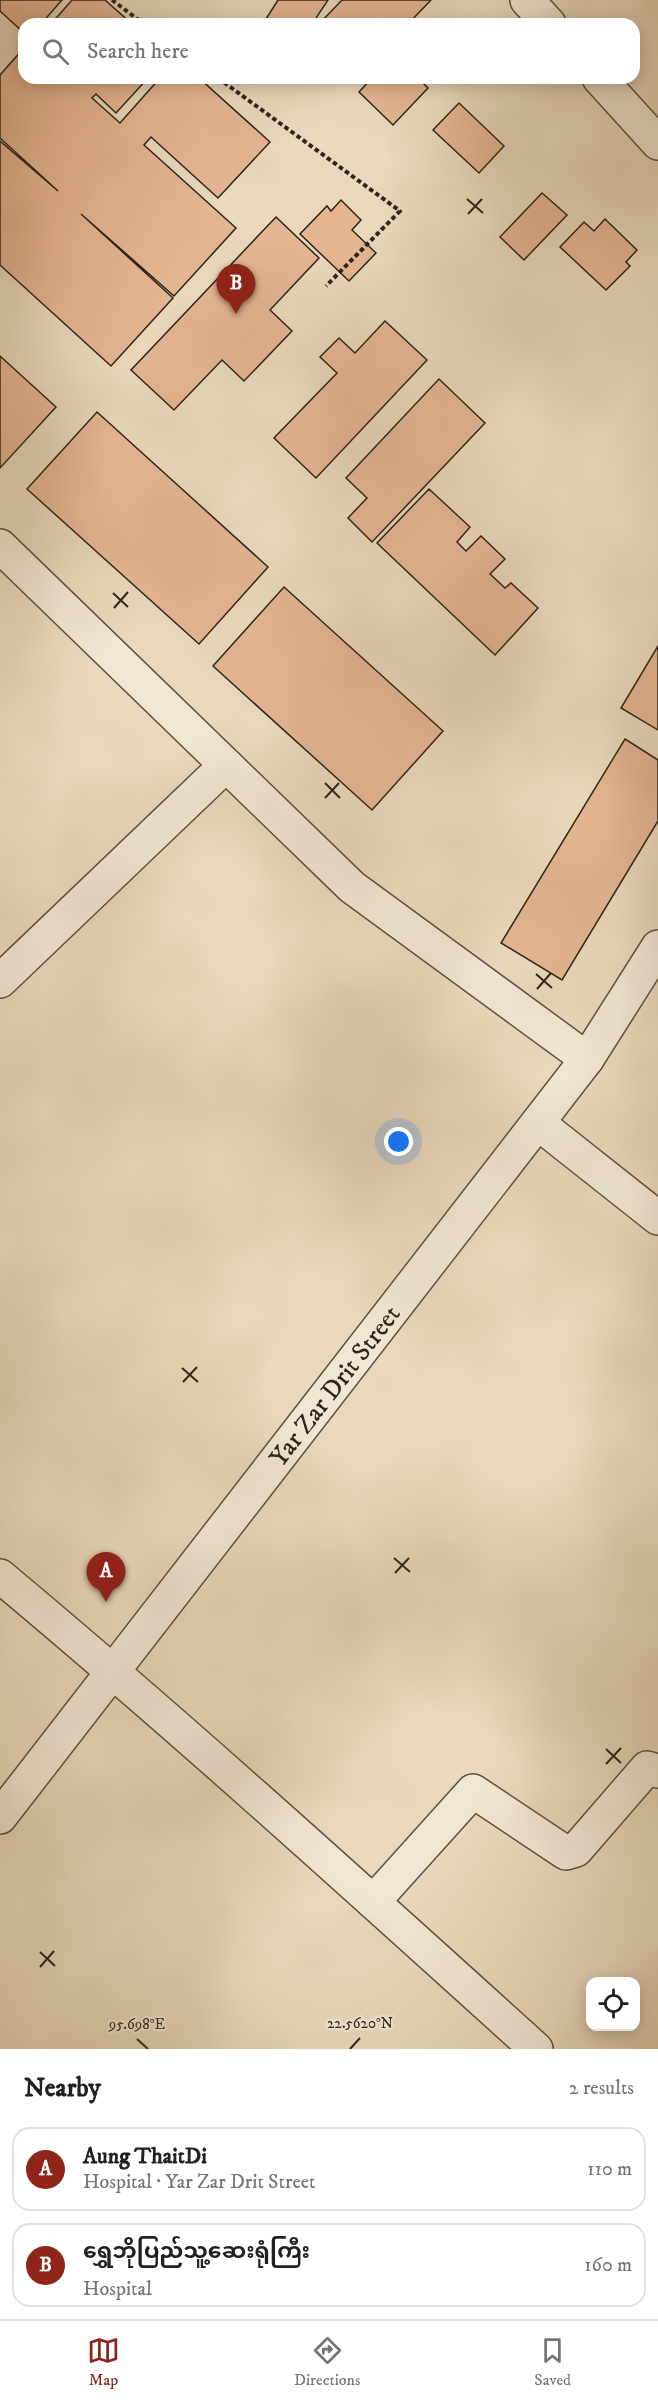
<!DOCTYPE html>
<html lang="en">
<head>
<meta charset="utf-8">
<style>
  :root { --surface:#fff; --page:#f6f6f6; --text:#202124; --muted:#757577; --line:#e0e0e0; --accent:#8f2418 }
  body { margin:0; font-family:"IM FELL DW Pica","Noto Sans Myanmar",serif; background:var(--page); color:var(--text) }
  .controls { position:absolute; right:18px; bottom:18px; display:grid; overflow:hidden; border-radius:12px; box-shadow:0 3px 15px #0003 }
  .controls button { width:54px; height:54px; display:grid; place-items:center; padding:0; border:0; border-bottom:2px solid var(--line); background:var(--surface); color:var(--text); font:30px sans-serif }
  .you { position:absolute; left:399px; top:1142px; width:21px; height:21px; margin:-15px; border:4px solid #fff; border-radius:50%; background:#1a73e8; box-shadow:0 0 0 9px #1a73e833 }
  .badge { display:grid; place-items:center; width:39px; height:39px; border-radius:50%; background:var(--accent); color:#fff; font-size:20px; font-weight:700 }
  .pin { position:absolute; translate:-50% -50px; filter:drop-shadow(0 2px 3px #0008) }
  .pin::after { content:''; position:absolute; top:32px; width:21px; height:18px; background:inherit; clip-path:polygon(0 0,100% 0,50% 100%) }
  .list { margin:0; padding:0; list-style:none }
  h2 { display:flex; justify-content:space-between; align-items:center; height:78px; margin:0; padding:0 24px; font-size:26px }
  h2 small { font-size:20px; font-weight:400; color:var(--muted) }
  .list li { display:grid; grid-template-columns:39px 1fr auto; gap:18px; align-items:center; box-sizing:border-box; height:84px; margin:0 12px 12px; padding:0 12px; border:2px solid var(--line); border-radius:18px }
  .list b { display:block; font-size:22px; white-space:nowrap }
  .list p { margin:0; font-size:20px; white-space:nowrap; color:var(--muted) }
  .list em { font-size:20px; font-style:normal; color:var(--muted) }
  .icon { flex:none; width:33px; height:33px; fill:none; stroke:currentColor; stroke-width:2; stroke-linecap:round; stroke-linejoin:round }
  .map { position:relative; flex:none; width:658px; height:2049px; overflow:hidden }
  .search { position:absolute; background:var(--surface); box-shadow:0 3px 15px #0003; left:18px; right:18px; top:18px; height:66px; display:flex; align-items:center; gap:15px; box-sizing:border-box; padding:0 21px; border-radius:18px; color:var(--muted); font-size:22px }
  .sheet { height:270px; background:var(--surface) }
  nav { display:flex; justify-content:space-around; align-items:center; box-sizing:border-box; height:84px; border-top:2px solid var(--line); background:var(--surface); font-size:16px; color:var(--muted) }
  nav a { display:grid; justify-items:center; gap:3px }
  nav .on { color:var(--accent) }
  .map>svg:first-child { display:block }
  .building { fill:#e5b592; stroke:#2d251a; stroke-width:1.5 }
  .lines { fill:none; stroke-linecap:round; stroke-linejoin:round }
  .minor-casing { stroke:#5c5242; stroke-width:36 }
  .path { stroke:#2d251a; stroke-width:4; stroke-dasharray:4.5 3; stroke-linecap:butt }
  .minor { stroke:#f1e6d3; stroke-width:33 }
  .ticks { fill:none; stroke:#2d251a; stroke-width:2 }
  .labels { text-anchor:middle; stroke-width:4.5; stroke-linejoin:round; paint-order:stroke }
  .street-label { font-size:26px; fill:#2d251a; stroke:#f1e6d3 }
  .ticks-label { font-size:15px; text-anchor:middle; fill:#2d251a; stroke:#f1e6d3; stroke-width:4.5; stroke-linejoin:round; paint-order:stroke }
</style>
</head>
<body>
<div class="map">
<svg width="658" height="2049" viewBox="0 0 658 2049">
  <rect width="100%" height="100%" fill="#e9d8bc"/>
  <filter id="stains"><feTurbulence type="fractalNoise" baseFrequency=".00333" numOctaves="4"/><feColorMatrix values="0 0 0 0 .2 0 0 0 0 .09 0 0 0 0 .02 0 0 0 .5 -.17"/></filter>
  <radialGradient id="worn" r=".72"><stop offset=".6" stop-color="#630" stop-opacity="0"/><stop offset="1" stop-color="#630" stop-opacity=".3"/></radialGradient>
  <g class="building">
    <path d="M0 0H62L41 24H24V33L0 11Z"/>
    <path d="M72 0H105L132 24H51Z"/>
    <path d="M278 0H328L312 24H275L266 19Z"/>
    <path d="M342 0H431L408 24H319Z"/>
    <path d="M24 48V78H148L116 113 96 94 92 98 120 123 160 78H199L270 142 218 198 151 137 144 145 236 228 174 296 81 214 173 298 111 366 0 265V141L58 191 0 138V75Z"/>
    <path d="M372 78H418L428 88 393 125 359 92Z"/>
    <path d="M459 103 504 146 479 173 433 130Z"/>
    <path d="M542 193 567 215 524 260 500 237Z"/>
    <path d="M341 200 361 220 352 230 376 253 349 281 300 234 327 206 331 211Z"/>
    <path d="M276 217 319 258 270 310 292 331 244 381 222 360 174 410 131 370Z"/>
    <path d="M605 219 637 250 626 262 630 266 606 290 560 247 584 222 594 231Z"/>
    <path d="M385 321 427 360 316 478 274 438 337 373 320 357 339 338 355 353Z"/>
    <path d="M0 356 56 407 0 468Z"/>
    <path d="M439 379 485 423 372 542 348 518 367 498 346 478Z"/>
    <path d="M97 412 268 567 199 644 27 489Z"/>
    <path d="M429 489 470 527 457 542 466 551 481 536 505 559 490 574 505 588 511 583 538 608 495 655 377 543Z"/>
    <path d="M284 587 443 731 372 810 213 666Z"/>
    <path d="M658 646V730L621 708Z"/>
    <path d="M625 739 658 760V821L562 980 501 943Z"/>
  </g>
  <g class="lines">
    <defs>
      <g id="minor">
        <path d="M527 0 549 24"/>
        <path d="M599 78 658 143"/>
        <path d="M0 546 352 887 587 1059"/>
        <path d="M0 981 226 765"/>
        <path d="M538 1123 658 1218"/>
        <path d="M0 1576C183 1729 359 1889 536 2049"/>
        <path id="s1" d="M0 1817 587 1059 658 947"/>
        <path d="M373 1902 473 1791 566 1853 576 1850 647 1768 658 1771"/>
      </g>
    </defs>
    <use href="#minor" class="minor-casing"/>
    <g class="path">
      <path d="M112 0 144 24"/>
      <path d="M218 78 400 211 326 286"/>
    </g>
    <use href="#minor" class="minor"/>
  </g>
  <path class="ticks" d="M467 199 483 213M468 214 482 199M113 593 128 607M114 608 128 592M325 783 340 798M325 798 339 783M536 974 552 988M537 989 551 973M182 1368 198 1382M183 1382 197 1367M394 1558 410 1572M395 1573 409 1558M606 1749 621 1763M606 1764 621 1748M40 1952 55 1966M40 1967 54 1951M137 2039 148 2049M350 2049 360 2038"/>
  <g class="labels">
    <g class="street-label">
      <text dy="9" stroke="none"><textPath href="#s1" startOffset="546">Yar Zar Drit Street</textPath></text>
    </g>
  </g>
  <g class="ticks-label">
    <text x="360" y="2028">22.5620°N</text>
    <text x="137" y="2029">95.698°E</text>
  </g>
  <rect width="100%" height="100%" filter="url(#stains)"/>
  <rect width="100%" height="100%" fill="url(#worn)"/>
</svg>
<div class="controls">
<button><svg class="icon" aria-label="locate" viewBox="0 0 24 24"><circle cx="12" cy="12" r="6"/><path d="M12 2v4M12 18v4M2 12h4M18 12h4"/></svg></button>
</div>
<div class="you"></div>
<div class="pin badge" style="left:106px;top:1602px">A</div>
<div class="pin badge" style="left:236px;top:314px">B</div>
<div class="search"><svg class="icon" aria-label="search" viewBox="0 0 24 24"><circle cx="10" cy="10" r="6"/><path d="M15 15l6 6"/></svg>Search here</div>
</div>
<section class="sheet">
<h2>Nearby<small>2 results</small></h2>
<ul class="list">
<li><span class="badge">A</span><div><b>Aung ThaitDi</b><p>Hospital · Yar Zar Drit Street</p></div><em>110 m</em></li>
<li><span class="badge">B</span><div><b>ရွှေဘိုပြည်သူ့ဆေးရုံကြီး</b><p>Hospital</p></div><em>160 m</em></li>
</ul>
</section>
<nav>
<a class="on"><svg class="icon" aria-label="map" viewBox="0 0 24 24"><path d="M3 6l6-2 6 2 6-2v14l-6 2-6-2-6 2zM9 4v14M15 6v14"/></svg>Map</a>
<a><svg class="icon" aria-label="directions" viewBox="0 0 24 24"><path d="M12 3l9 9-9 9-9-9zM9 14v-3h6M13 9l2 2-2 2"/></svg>Directions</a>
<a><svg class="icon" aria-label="saved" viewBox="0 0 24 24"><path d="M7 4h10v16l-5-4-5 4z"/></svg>Saved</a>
</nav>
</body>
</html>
